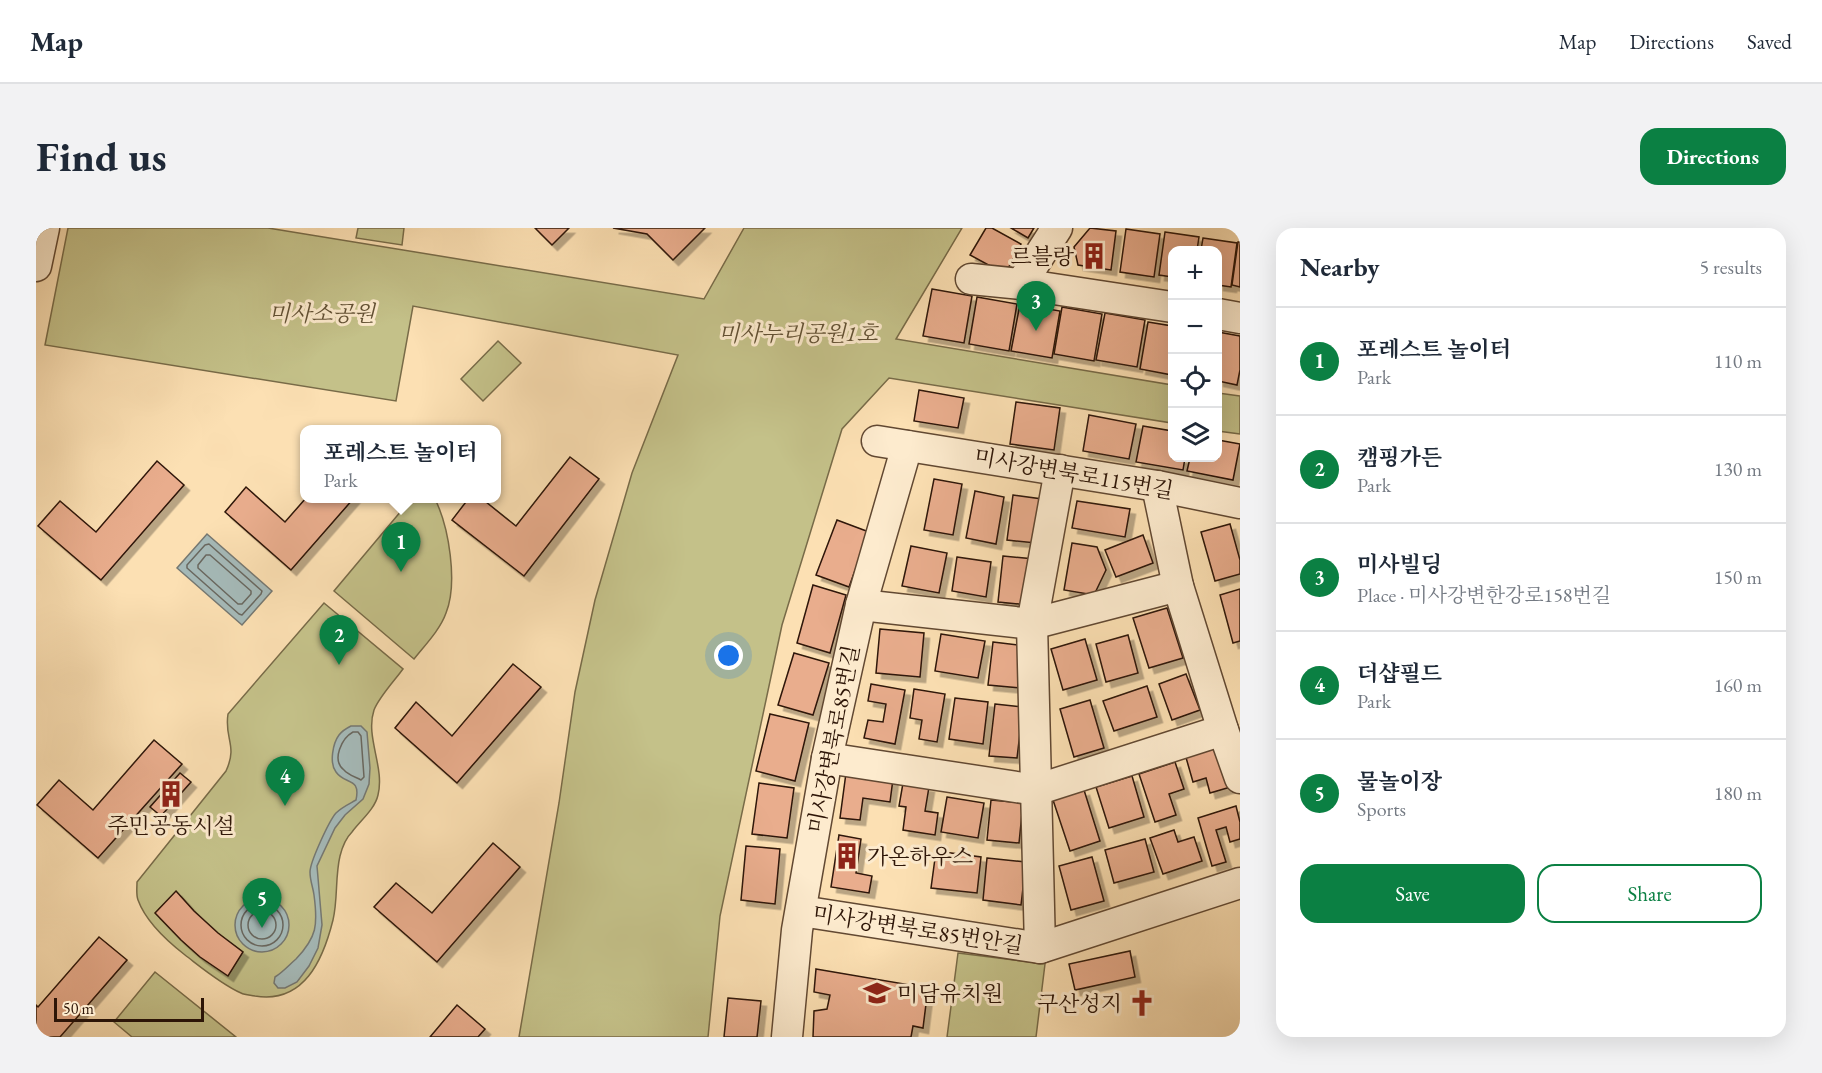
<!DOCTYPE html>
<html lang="en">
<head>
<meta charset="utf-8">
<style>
  :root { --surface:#fff; --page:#f2f2f3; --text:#1f2937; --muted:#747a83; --line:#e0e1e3; --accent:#0b8043 }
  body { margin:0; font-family:"EB Garamond","Noto Serif KR",serif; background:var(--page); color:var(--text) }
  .controls { position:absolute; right:18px; top:18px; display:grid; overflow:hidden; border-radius:12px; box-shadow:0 6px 24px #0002 }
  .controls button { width:54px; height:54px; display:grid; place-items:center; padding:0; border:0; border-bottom:2px solid var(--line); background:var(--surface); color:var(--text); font:30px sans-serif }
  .scale { position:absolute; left:18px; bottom:15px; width:150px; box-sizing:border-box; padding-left:6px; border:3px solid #2d1507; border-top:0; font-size:16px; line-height:21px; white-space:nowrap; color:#2d1507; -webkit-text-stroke:4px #fdebce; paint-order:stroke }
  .you { position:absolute; left:693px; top:428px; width:21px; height:21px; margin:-15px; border:4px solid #fff; border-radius:50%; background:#1a73e8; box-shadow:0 0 0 9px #1a73e833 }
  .badge { display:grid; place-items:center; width:39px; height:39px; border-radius:50%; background:var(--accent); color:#fff; font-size:20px; font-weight:700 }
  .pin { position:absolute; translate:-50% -50px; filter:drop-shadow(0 2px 3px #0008) }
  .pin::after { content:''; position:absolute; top:32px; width:21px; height:18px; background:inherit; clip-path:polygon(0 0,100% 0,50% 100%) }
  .popup { position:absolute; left:264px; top:197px; width:201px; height:78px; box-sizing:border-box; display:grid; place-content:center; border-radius:12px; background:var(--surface); filter:drop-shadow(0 2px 4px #0005); font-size:20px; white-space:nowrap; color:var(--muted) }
  .popup b { font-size:22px; color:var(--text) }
  .popup::after { content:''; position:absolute; left:50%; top:100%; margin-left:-12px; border:12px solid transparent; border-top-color:var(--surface) }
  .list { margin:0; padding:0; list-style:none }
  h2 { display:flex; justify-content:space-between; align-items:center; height:78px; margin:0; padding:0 24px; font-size:26px }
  h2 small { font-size:20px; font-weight:400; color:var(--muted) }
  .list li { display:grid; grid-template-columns:39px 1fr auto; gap:18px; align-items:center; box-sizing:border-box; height:108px; padding:0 24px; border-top:2px solid var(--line) }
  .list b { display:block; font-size:22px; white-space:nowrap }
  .list p { margin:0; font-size:20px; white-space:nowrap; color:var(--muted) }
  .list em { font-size:20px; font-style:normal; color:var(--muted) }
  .actions { display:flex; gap:12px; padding:18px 24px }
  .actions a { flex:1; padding:14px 0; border:2px solid var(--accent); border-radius:18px; text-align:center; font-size:21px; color:var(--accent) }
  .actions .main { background:var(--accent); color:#fff }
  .icon { flex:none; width:33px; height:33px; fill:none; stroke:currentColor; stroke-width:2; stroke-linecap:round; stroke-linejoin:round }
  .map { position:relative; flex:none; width:1204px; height:809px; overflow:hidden; border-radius:18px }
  header { display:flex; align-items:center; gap:36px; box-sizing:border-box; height:84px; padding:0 30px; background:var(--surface); border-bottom:2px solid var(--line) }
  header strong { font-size:28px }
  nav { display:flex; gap:33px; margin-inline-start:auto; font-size:21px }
  .intro { display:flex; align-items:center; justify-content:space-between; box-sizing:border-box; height:144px; padding:0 36px }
  h1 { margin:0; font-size:42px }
  .button { padding:15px 27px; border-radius:18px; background:var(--accent); color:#fff; font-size:21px; font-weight:700 }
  main { display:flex; gap:36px; padding:0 36px }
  aside { flex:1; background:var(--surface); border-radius:18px; box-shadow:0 6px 24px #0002 }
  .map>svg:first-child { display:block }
  .green { fill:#c4c189; stroke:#786b48; stroke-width:1.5 }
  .water { fill:#a5bab9; stroke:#757872; stroke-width:1.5 }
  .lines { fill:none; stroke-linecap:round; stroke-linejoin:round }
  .shore { stroke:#696860; stroke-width:1.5 }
  .building { fill:#e9ad8d; stroke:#2d1507; stroke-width:1.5; filter:url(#shadow) }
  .minor-casing { stroke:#614832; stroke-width:33 }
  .minor { stroke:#fdebce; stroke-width:30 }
  .labels { text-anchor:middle; stroke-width:6; stroke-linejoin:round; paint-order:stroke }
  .poi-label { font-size:22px; fill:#2d1507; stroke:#fdebce; text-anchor:end }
  .park-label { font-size:22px; font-style:italic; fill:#625134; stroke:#fdebce }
  .street-label { font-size:22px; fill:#2d1507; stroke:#fdebce }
</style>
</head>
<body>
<header>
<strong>Map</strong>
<nav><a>Map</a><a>Directions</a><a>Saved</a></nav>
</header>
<div class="intro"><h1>Find us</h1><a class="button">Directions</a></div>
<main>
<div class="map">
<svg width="1204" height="809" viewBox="0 0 1204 809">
  <defs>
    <filter id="shadow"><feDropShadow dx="5.5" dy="5.5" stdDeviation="0" flood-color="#0004"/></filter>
  </defs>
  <rect width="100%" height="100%" fill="#fce0b3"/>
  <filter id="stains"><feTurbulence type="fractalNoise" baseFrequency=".00333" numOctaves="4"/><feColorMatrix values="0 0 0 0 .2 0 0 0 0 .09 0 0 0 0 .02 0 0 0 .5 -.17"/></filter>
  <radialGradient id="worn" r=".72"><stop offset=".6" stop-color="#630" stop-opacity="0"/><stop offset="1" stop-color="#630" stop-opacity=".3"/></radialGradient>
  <g class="green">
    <path d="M32 0H232L668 71 708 0H926L860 111 1136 157V195L853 150 806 201 746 397 684 688 672 809H483L523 575 539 464 559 372 596 245 642 127 377 78 360 173 9 117Z"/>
    <path d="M322 0H368L366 17 320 10Z"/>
    <path d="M462 113 485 135 447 173 425 151Z"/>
    <path d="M1182 165 1204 168V206L1182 203Z"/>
    <path d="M376 270 399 271C413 299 422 355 410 385 404 402 389 417 378 431L298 363Z"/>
    <path d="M288 375 367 441C359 452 343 469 338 482 329 509 349 539 342 567 339 581 324 593 316 604 310 610 306 620 304 628 299 649 302 671 297 692 287 732 268 776 219 768 214 767 209 767 205 765 185 756 166 740 149 727 131 713 110 694 102 672 100 667 101 660 101 654L190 543C202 517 188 511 192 486Z"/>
    <path d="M922 725 1009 736 1000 809H911Z"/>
    <path d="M119 744 200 809H96L78 794Z"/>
  </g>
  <g class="water">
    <path d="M171 306 236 363 206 397 141 340Z"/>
    <path d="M315 498H325L331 504 334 540 333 556 327 571 309 587 299 600 281 638 286 697 282 720 273 738 261 754 249 760H242L238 755 239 749C247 744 253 737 260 731 281 709 282 697 278 667 277 659 274 653 274 644 274 634 293 593 300 585 306 579 313 576 320 572 325 549 309 557 300 544 293 535 297 515 303 507 306 503 311 500 315 498Z"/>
    <circle cx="226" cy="697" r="27"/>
  </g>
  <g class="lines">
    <g class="shore">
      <path d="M173 316 226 363 225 366 206 387 203 386 151 340V337L169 317Z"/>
      <path d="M170 327H174L215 363V366L206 376H202L162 340V337Z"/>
      <path d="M317 504H322L325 508 328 549 325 552C320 549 312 547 308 542 295 532 306 510 317 504Z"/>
      <circle cx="226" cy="697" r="21"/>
      <circle cx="226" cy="697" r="14"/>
    </g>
  </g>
  <g class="building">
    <path d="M499 0H533L516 17Z"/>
    <path d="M577 0H669L637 32 611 6Z"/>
    <path d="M950 0H956L985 16 969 46 934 27Z"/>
    <path d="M975 0H998L992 10Z"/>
    <path d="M1054 0 1080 3 1075 42 1042 37 1038 19Z"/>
    <path d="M1090 1 1124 6 1118 49 1084 44Z"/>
    <path d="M1129 4 1163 9 1161 22H1136V49L1123 47Z"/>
    <path d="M1167 10 1201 15 1195 59 1182 57V22H1165Z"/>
    <path d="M1202 14H1204V59L1196 57Z"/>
    <path d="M896 61 936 68 928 115 887 108Z"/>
    <path d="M941 69 981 76 973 123 933 116Z"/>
    <path d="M984 76 1024 83 1016 130 975 123Z"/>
    <path d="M1026 79 1066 86 1058 133 1018 126Z"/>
    <path d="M1069 85 1109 92 1101 139 1060 132Z"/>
    <path d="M1112 94 1136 98V147L1104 141Z"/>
    <path d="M1182 104 1204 108V142L1201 157 1182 153Z"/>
    <path d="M883 162 928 170 922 200 878 193Z"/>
    <path d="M980 174 1024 180 1018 222 974 216Z"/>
    <path d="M1053 187 1100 196 1093 231 1047 223Z"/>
    <path d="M1107 198 1136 203V230H1149L1147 242 1100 234Z"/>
    <path d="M1182 212 1204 216 1197 252 1151 243 1154 230H1182Z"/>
    <path d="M534 229 563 251 488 348 416 292 433 270H445L480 298Z"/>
    <path d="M121 233 148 257 65 352 2 298 24 273 60 304Z"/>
    <path d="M898 251 926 256 917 307 888 302Z"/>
    <path d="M210 259 249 294 270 270H318L255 342 189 284Z"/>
    <path d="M939 263 968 269 960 316 930 310Z"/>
    <path d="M977 267 1006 271 1000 315 971 312Z"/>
    <path d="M1041 273 1094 281 1089 309 1036 300Z"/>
    <path d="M801 292 833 304 813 359 780 347Z"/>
    <path d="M1194 296 1204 332V346L1179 353 1165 304Z"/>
    <path d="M1107 307 1117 335 1080 349 1069 322Z"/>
    <path d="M1036 315 1061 319 1070 342 1058 367 1028 362Z"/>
    <path d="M875 318 911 325 903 365 866 358Z"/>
    <path d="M967 328 998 331 993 377 962 374Z"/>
    <path d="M921 329 955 334 950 369 916 363Z"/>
    <path d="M777 357 810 367 794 425 761 415Z"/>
    <path d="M1204 361V413L1197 415 1184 367Z"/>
    <path d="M1131 380 1147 430 1113 440 1097 390Z"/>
    <path d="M844 401 888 405 884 449 840 445Z"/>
    <path d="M905 406 949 413 942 450 899 443Z"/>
    <path d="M1092 407 1102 445 1070 454 1060 416Z"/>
    <path d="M1049 411 1061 452 1027 462 1015 421Z"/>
    <path d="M957 414 990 418 986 460 952 457Z"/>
    <path d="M758 425 793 435 777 487 742 477Z"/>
    <path d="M477 436 505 459 421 555 359 500 380 474 416 508Z"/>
    <path d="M1150 446 1164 482 1136 492 1123 456Z"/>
    <path d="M835 456 869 462 859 516 828 510 832 492 847 494 850 476 832 473Z"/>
    <path d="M1111 458 1121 489 1078 503 1067 473Z"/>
    <path d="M878 461 909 466 901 514 883 511 886 492 874 490Z"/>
    <path d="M919 470 952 474 947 516 913 511Z"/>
    <path d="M1054 472 1068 520 1038 529 1024 481Z"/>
    <path d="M959 476 987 479 981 530 953 528Z"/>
    <path d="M734 486 773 495 759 553 720 543Z"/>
    <path d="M118 512 146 536 62 630 1 577 23 552 57 582Z"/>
    <path d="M1185 515 1198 558 1174 565 1170 550 1157 554 1149 526Z"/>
    <path d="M1139 534 1148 561 1133 566 1140 587 1119 594 1103 546Z"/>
    <path d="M144 545 155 554 125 588 114 579Z"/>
    <path d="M810 545 857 551 854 574 827 570 824 592 804 590Z"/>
    <path d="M1096 548 1108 589 1073 600 1060 559Z"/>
    <path d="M723 555 758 560 751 610 716 606Z"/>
    <path d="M867 555 893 559 889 583 902 585 899 607 867 602 870 579 863 578Z"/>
    <path d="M1048 562 1064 613 1034 623 1017 572Z"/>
    <path d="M911 569 948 575 942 610 905 604Z"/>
    <path d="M955 572 987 575 983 615 951 612Z"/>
    <path d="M1200 578 1204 594V611L1194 614 1190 599 1180 602 1190 634 1176 638 1162 590Z"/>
    <path d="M1138 602 1142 614 1158 609 1166 633 1127 646 1114 610Z"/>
    <path d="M803 607 825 611 820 645 836 648 833 665 795 659Z"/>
    <path d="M1109 611 1118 644 1078 655 1069 622Z"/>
    <path d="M457 615 484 639 401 734 338 679 360 655 396 685Z"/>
    <path d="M710 618 744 621 739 676 705 672Z"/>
    <path d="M900 623 945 629 941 665 895 660Z"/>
    <path d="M1056 629 1068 673 1035 682 1023 638Z"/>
    <path d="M951 630 990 634 985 677 947 672Z"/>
    <path d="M140 663 158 683 182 705 207 724 192 748 164 729 145 712 119 685Z"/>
    <path d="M63 709 91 732 24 809H0V777L2 779Z"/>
    <path d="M1094 723 1099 749 1039 762 1033 736Z"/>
    <path d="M780 741 892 760 887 800 877 798 875 809H777L778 783 791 781 794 767 778 764Z"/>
    <path d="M692 770 725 773 721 809H688Z"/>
    <path d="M421 777 449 801 442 809H394Z"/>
  </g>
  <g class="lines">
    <defs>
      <g id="minor">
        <path d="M1021 0 985 56 1136 79"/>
        <path d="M0 38 8 0"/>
        <path d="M935 51 985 56"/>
        <path d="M1182 86 1204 90"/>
        <path d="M841 213 1121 258 1204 275"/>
        <path d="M1121 258 1142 358 1187 502 1204 550"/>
        <path d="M825 377 996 396 1142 358"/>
        <path d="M791 530 1000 562 1187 502"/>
        <path d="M765 683 1004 720 1204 655"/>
        <path d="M1004 720 996 396 1024 242"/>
        <path d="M751 809 761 702 791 530 825 377 871 218"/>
      </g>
    </defs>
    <use href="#minor" class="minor-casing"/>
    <use href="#minor" class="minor"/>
  </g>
  <defs>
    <symbol id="building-bare" viewBox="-9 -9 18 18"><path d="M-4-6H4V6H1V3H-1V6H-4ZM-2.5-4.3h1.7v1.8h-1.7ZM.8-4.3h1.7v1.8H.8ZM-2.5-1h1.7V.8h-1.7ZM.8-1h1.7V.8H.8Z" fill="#8f2418" stroke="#fdebce" stroke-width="2.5" paint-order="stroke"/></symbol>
    <symbol id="school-bare" viewBox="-9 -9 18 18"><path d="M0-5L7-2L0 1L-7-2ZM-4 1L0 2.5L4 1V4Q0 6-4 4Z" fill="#8f2418" stroke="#fdebce" stroke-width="2.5" paint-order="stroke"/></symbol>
    <symbol id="church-bare" viewBox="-9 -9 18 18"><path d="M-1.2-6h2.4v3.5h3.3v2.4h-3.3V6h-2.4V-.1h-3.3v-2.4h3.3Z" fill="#8f2418" stroke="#fdebce" stroke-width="2.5" paint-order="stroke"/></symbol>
  </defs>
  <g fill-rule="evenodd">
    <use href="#building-bare" x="1039" y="9" width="38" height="38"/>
    <use href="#building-bare" x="116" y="547" width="38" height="38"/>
    <use href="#building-bare" x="792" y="609" width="38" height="38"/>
    <use href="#school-bare" x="822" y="746" width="38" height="38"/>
    <use href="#church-bare" x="1087" y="756" width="38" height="38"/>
  </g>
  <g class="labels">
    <g class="poi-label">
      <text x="1038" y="36">르블랑</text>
      <text x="135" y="605" text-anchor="middle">주민공동시설</text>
      <text x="831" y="636" text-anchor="start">가온하우스</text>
      <text x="861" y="773" text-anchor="start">미담유치원</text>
      <text x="1086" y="783">구산성지</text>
    </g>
    <g class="park-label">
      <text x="286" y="93">미사소공원</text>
      <text x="762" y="113">미사누리공원1호</text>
    </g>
    <g class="street-label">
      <text transform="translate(1038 245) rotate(10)" y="8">미사강변북로115번길</text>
      <text transform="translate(797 511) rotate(-79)" y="8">미사강변북로85번길</text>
      <text transform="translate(882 701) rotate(9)" y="8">미사강변북로85번안길</text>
    </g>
  </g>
  <rect width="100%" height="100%" filter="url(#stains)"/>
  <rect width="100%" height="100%" fill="url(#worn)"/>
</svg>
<div class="controls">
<button>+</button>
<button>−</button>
<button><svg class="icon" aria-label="locate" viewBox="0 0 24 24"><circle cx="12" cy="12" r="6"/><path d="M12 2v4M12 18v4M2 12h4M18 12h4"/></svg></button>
<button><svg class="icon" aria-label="layers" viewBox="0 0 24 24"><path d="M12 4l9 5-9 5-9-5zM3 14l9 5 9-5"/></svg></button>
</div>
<div class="scale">50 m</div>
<div class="you"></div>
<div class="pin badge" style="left:365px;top:344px">1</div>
<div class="popup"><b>포레스트 놀이터</b>Park</div>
<div class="pin badge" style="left:303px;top:437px">2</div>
<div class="pin badge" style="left:1000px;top:103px">3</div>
<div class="pin badge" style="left:249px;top:578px">4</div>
<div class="pin badge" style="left:226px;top:700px">5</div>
</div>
<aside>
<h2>Nearby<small>5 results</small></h2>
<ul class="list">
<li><span class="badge">1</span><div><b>포레스트 놀이터</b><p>Park</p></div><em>110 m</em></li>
<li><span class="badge">2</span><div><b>캠핑가든</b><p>Park</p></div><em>130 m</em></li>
<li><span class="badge">3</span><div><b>미사빌딩</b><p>Place · 미사강변한강로158번길</p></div><em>150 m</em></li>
<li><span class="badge">4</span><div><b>더샵필드</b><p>Park</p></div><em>160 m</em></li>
<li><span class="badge">5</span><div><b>물놀이장</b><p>Sports</p></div><em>180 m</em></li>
</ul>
<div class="actions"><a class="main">Save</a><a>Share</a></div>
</aside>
</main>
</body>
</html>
